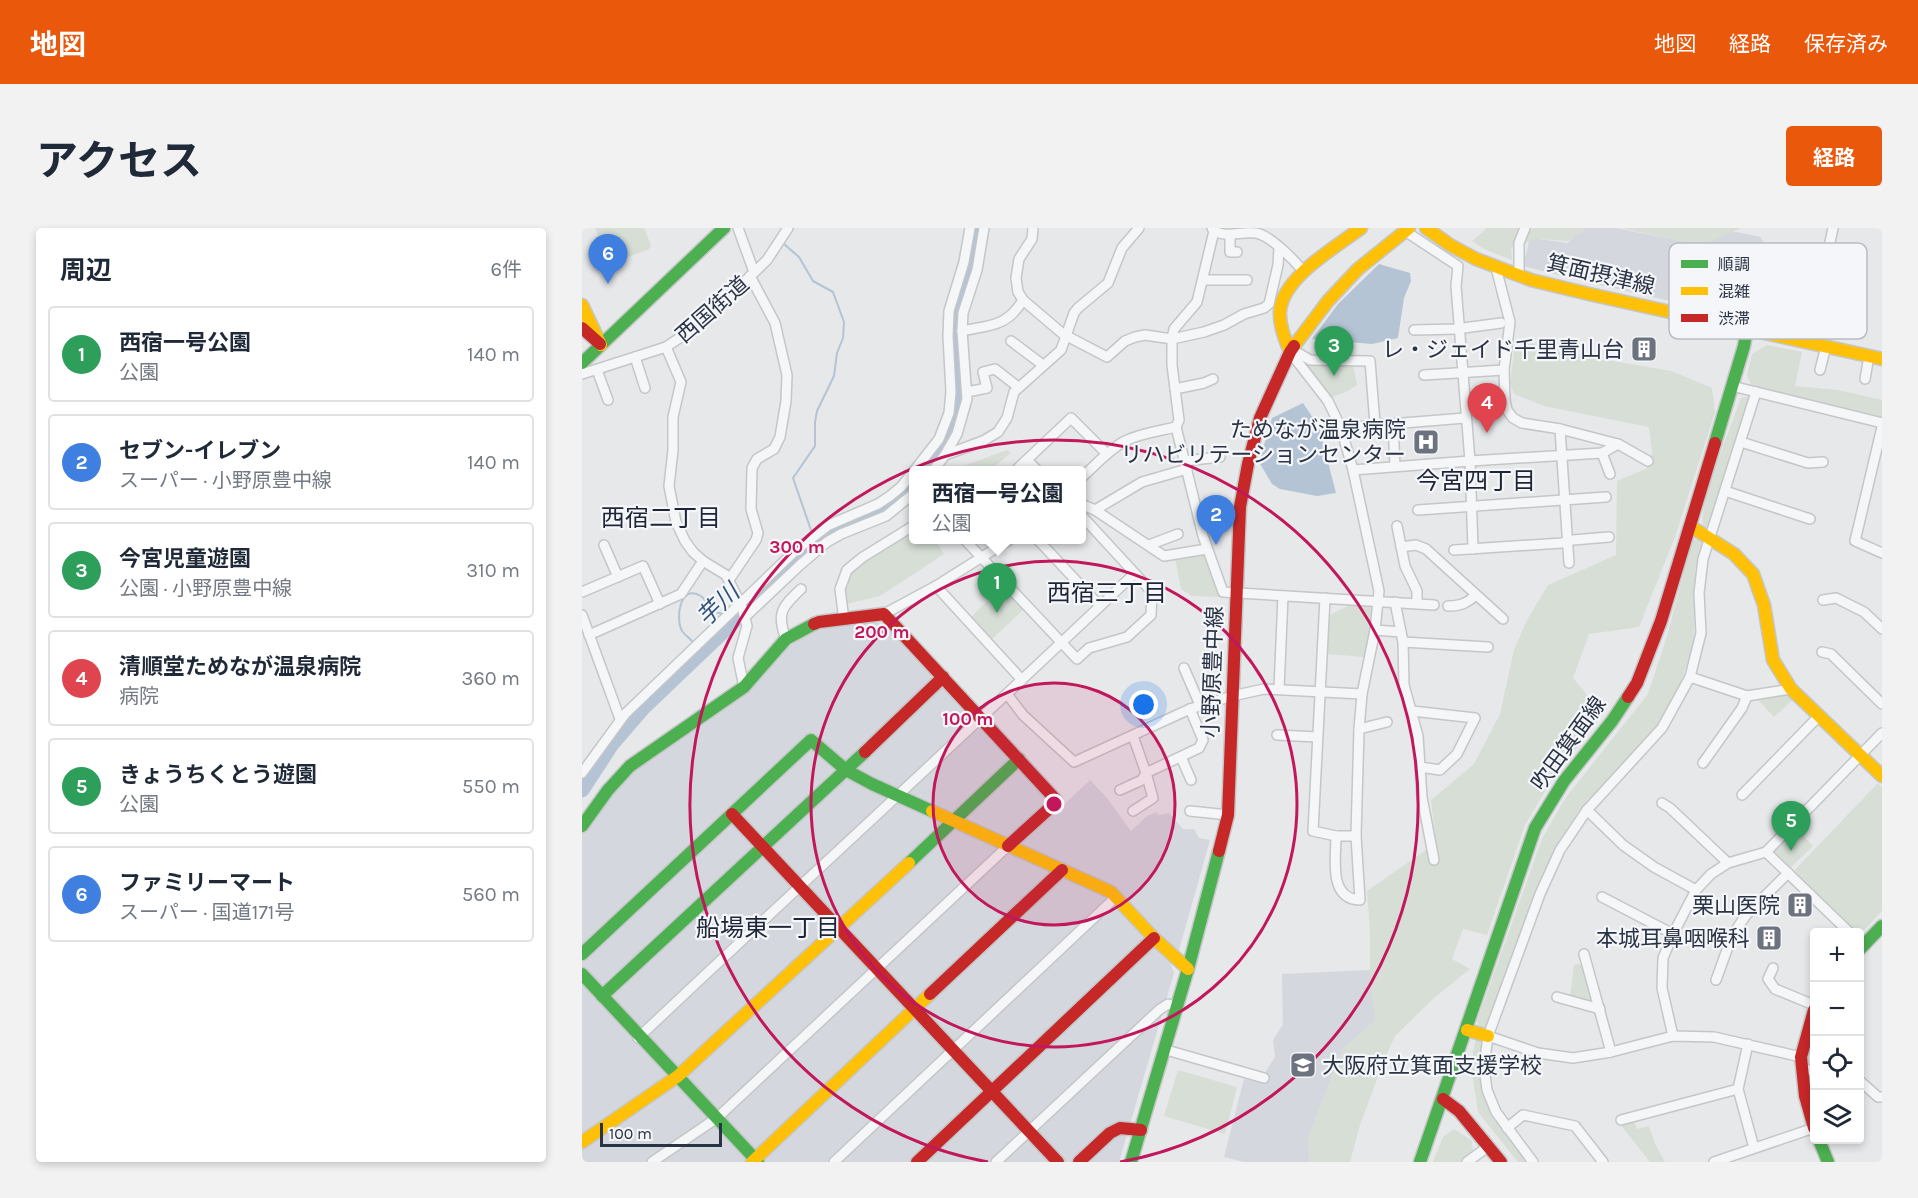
<!DOCTYPE html>
<html lang="ja">
<head>
<meta charset="utf-8">
<style>
  :root { --surface:#fff; --page:#f2f2f3; --text:#1f2937; --muted:#747a83; --line:#e0e1e3; --accent:#ea580c }
  body { margin:0; font-family:Karla,"Noto Sans JP",sans-serif; background:var(--page); color:var(--text) }
  .controls { position:absolute; right:18px; bottom:18px; display:grid; overflow:hidden; border-radius:6px; box-shadow:0 3px 9px #0003 }
  .controls button { width:54px; height:54px; display:grid; place-items:center; padding:0; border:0; border-bottom:2px solid var(--line); background:var(--surface); color:var(--text); font:30px sans-serif }
  .scale { position:absolute; left:18px; bottom:15px; width:122px; box-sizing:border-box; padding-left:6px; border:3px solid #2b3445; border-top:0; font-size:16px; line-height:21px; white-space:nowrap; color:#2b3445; -webkit-text-stroke:4px #f4f6f9; paint-order:stroke }
  .you { position:absolute; left:562px; top:477px; width:21px; height:21px; margin:-15px; border:4px solid #fff; border-radius:50%; background:#1a73e8; box-shadow:0 0 0 9px #1a73e833 }
  .badge { display:grid; place-items:center; width:39px; height:39px; border-radius:50%; background:var(--accent); color:#fff; font-size:20px; font-weight:700 }
  .pin { position:absolute; translate:-50% -50px; filter:drop-shadow(0 2px 3px #0008) }
  .pin::after { content:''; position:absolute; top:32px; width:21px; height:18px; background:inherit; clip-path:polygon(0 0,100% 0,50% 100%) }
  .popup { position:absolute; left:327px; top:238px; width:177px; height:78px; box-sizing:border-box; display:grid; place-content:center; border-radius:6px; background:var(--surface); filter:drop-shadow(0 2px 4px #0005); font-size:20px; white-space:nowrap; color:var(--muted) }
  .popup b { font-size:22px; color:var(--text) }
  .popup::after { content:''; position:absolute; left:50%; top:100%; margin-left:-12px; border:12px solid transparent; border-top-color:var(--surface) }
  .list { margin:0; padding:0; list-style:none }
  h2 { display:flex; justify-content:space-between; align-items:center; height:78px; margin:0; padding:0 24px; font-size:26px }
  h2 small { font-size:20px; font-weight:400; color:var(--muted) }
  .list li { display:grid; grid-template-columns:39px 1fr auto; gap:18px; align-items:center; box-sizing:border-box; height:96px; margin:0 12px 12px; padding:0 12px; border:2px solid var(--line); border-radius:6px }
  .list b { display:block; font-size:22px; white-space:nowrap }
  .list p { margin:0; font-size:20px; white-space:nowrap; color:var(--muted) }
  .list em { font-size:20px; font-style:normal; color:var(--muted) }
  .icon { flex:none; width:33px; height:33px; fill:none; stroke:currentColor; stroke-width:2; stroke-linecap:round; stroke-linejoin:round }
  .map { position:relative; flex:none; width:1300px; height:934px; overflow:hidden; border-radius:6px }
  header { display:flex; align-items:center; gap:36px; box-sizing:border-box; height:84px; padding:0 30px; background:var(--accent); color:#fff }
  header strong { font-size:28px }
  nav { display:flex; gap:33px; margin-inline-start:auto; font-size:21px }
  .intro { display:flex; align-items:center; justify-content:space-between; box-sizing:border-box; height:144px; padding:0 36px }
  h1 { margin:0; font-size:42px }
  .button { padding:15px 27px; border-radius:6px; background:var(--accent); color:#fff; font-size:21px; font-weight:700 }
  main { display:flex; gap:36px; padding:0 36px }
  aside { flex:1; background:var(--surface); border-radius:6px; box-shadow:0 3px 9px #0003 }
  .map>svg:first-child { display:block }
  .built { fill:#d4d7dd }
  .green { fill:#d6ded6 }
  .water { fill:#b4c4d5 }
  .lines { fill:none; stroke-linecap:round; stroke-linejoin:round }
  .stream { stroke:#b4c4d5; stroke-width:2 }
  .river { stroke:#b4c4d5; stroke-width:15 }
  .street-casing { stroke:#c4c6c8; stroke-width:12 }
  .fast-casing { stroke:#c4c6c8; stroke-width:15 }
  .slow-casing { stroke:#c4c6c8; stroke-width:15 }
  .jam-casing { stroke:#c4c6c8; stroke-width:15 }
  .street { stroke:#f5f6f7; stroke-width:9 }
  .fast { stroke:#4caf50; stroke-width:12 }
  .slow { stroke:#ffc107; stroke-width:12 }
  .jam { stroke:#c62828; stroke-width:12 }
  .ring { fill:none; stroke:#c2185b; stroke-width:3 }
  .labels { text-anchor:middle; stroke-width:4.5; stroke-linejoin:round; paint-order:stroke }
  .street-label { font-size:22px; fill:#2b3445; stroke:#f4f6f9 }
  .poi-label { font-size:22px; fill:#2b3445; stroke:#f4f6f9; text-anchor:end }
  .neighbourhood-label { font-size:24px; fill:#1d2536; stroke:#f4f6f9 }
  .water-label { font-size:24px; font-style:italic; fill:#34527a; stroke:#f4f6f9 }
  .key { fill:#f4f6f9; stroke:#b8bcc3; stroke-width:1.5 }
  .key-label { font-size:16px; fill:#2b3445 }
  .centre { fill:#c2185b; stroke:#f4f6f9; stroke-width:3 }
  .ring-label { font-size:18px; text-anchor:middle; font-weight:bold; fill:#c2185b; stroke:#f4f6f9; stroke-width:4.5; stroke-linejoin:round; paint-order:stroke }
</style>
</head>
<body>
<header>
<strong>地図</strong>
<nav><a>地図</a><a>経路</a><a>保存済み</a></nav>
</header>
<div class="intro"><h1>アクセス</h1><a class="button">経路</a></div>
<main>
<aside>
<h2>周辺<small>6件</small></h2>
<ul class="list">
<li><span class="badge" style="background:#2e9e5b">1</span><div><b>西宿一号公園</b><p>公園</p></div><em>140 m</em></li>
<li><span class="badge" style="background:#3f7fe0">2</span><div><b>セブン-イレブン</b><p>スーパー · 小野原豊中線</p></div><em>140 m</em></li>
<li><span class="badge" style="background:#2e9e5b">3</span><div><b>今宮児童遊園</b><p>公園 · 小野原豊中線</p></div><em>310 m</em></li>
<li><span class="badge" style="background:#e0444e">4</span><div><b>清順堂ためなが温泉病院</b><p>病院</p></div><em>360 m</em></li>
<li><span class="badge" style="background:#2e9e5b">5</span><div><b>きょうちくとう遊園</b><p>公園</p></div><em>550 m</em></li>
<li><span class="badge" style="background:#3f7fe0">6</span><div><b>ファミリーマート</b><p>スーパー · 国道171号</p></div><em>560 m</em></li>
</ul>
</aside>
<div class="map">
<svg width="1300" height="934" viewBox="0 0 1300 934">
  <rect width="100%" height="100%" fill="#e6e8ea"/>
  <g class="built">
    <path d="M999 0H1034L1119 17 1131 6 1155 4 1178 9 1188 22 1218 27 1234 59 1224 104 996 52 941 38 948 10 986 15Z"/>
    <path d="M291 393 303 397 462 566V577L434 604 446 610 508 552 525 570 549 603 565 588 575 584 576 587 587 585 601 601H612L617 610 628 612 597 722 592 723 589 737 592 745 537 934H0V598L26 562 162 459 220 401Z"/>
    <path d="M788 742V754L794 792 761 821 726 910 728 934H662L642 929 662 851 681 855 683 845 693 829 691 812 701 796 700 746Z"/>
  </g>
  <g class="green">
    <path d="M13 0H62L69 17 67 21 29 36Z"/>
    <path d="M904 0H1005L986 13 954 11 929 20 930 32 902 21 890 13 904 1Z"/>
    <path d="M1039 0H1159L1120 18Z"/>
    <path d="M944 113 971 123 1089 143 1130 160 1133 184 1093 309 1057 399 1007 406 991 450 1021 486 970 551 943 597 905 707 881 701 870 731 888 741 853 769 813 808 802 832 777 900 768 934H728L726 910 761 821 794 792 788 754V703L785 663 854 615 849 572 892 536 918 486 932 422 945 392 966 357 1034 327 1035 253 1064 241 1070 225 1067 199 962 178 932 166 928 155 933 117Z"/>
    <path d="M1185 117 1220 124 1213 158 1256 162 1300 172V189L1170 159 1165 147 1170 126Z"/>
    <path d="M726 135 771 137 775 157 764 164 747 170 724 139Z"/>
    <path d="M1162 169 1169 170 1148 227 1129 296 1124 299 1121 298C1115 280 1151 193 1159 170Z"/>
    <path d="M425 222 429 225 408 242H370Z"/>
    <path d="M331 303V312H353L362 326 298 368 260 377 265 342Z"/>
    <path d="M1115 311 1119 312 1120 316 1113 342 1112 413 1097 460 1077 495 1039 539 997 583 972 621 952 668 905 800H901L897 798 895 793 960 611 982 572 1066 466 1084 412 1109 317 1111 312Z"/>
    <path d="M624 325 641 369 610 368 599 361 593 330Z"/>
    <path d="M420 359 442 381 409 412 388 390Z"/>
    <path d="M770 376 787 377 791 383 783 429 745 426 746 388Z"/>
    <path d="M1204 465 1209 466 1213 470 1192 489 1176 472Z"/>
    <path d="M1296 555 1300 559V683L1283 701 1273 704 1211 644Z"/>
    <path d="M1220 607 1231 618 1207 641 1192 626V621L1203 611 1208 610 1213 614Z"/>
    <path d="M997 736 1002 739 1010 770 1006 774 988 769 992 737Z"/>
    <path d="M897 810 901 813C896 836 901 864 911 885 919 903 935 919 947 934H936L896 884 889 838 893 813Z"/>
    <path d="M596 842 655 859 643 906 582 888Z"/>
    <path d="M1049 893 1053 895 1055 901 1067 898 1073 916 1083 934H1068L1038 896Z"/>
    <path d="M872 901 890 913 891 926 880 934H851L861 909Z"/>
  </g>
  <g class="water">
    <path d="M797 36 828 45 829 53 822 70 816 110 790 116 730 111 756 76Z"/>
    <path d="M721 175 737 199 754 265 735 268 698 261 690 256 677 234 690 190Z"/>
  </g>
  <g class="lines">
    <g class="stream">
      <path d="M202 16 217 29 231 53 251 64 262 94 261 110 255 125 252 148 235 183 233 194V218L211 250 229 302"/>
      <path d="M516 69 526 61"/>
      <path d="M404 216 420 205 429 192"/>
      <path d="M370 229 393 221"/>
      <path d="M153 388H156"/>
      <path d="M110 413C107 410 103 407 100 403 93 390 98 355 119 368 124 372 127 378 130 383L140 386"/>
    </g>
    <g class="river">
      <path d="M343 243 366 211 375 188 378 168 374 104 375 85 391 34 396 0"/>
      <path d="M0 562 30 516 61 480 212 336 243 309 304 281 320 269 331 257"/>
    </g>
    <defs>
      <g id="street">
        <path d="M156 0 172 44"/>
        <path d="M451 0 450 11 437 31 434 50 436 64 441 72 481 106 525 129 543 113 553 109 563 107 590 111 622 104 642 97 662 86 682 80 687 76 696 37 697 20"/>
        <path d="M630 0 632 3 615 74 592 101 590 111V137L597 192 594 199 621 308 641 364 852 377"/>
        <path d="M632 3C646 10 659 3 674 5 688 7 712 32 721 43"/>
        <path d="M823 3 876 38 874 58 888 233 891 321"/>
        <path d="M648 7V24H655"/>
        <path d="M914 40 928 94 922 142 923 172 925 182 931 190 940 195 978 201 1036 216 1066 233"/>
        <path d="M937 48V15L943 0"/>
        <path d="M621 52H665"/>
        <path d="M832 102 874 101 919 95"/>
        <path d="M380 103C408 97 425 99 441 72"/>
        <path d="M429 113 461 137"/>
        <path d="M1227 114 1251 0"/>
        <path d="M84 119 99 154 91 189V222L87 258 94 294 103 313 111 324 121 333 144 347 160 379 165 398 156 430 162 459"/>
        <path d="M708 124 746 173 759 200 771 242 797 363 793 402 780 466 777 501 774 608 778 672C746 671 754 630 754 608"/>
        <path d="M708 124 718 126 728 132 788 133 793 196"/>
        <path d="M53 129 63 160"/>
        <path d="M15 142 26 172"/>
        <path d="M1238 142 1244 118"/>
        <path d="M0 146 84 119 102 107 124 91 185 32 206 0"/>
        <path d="M842 147 922 142"/>
        <path d="M1283 151 1287 128"/>
        <path d="M1150 158 1300 195"/>
        <path d="M593 161 622 155 631 151"/>
        <path d="M385 164 405 160 401 144 413 141 436 159"/>
        <path d="M811 196 813 238"/>
        <path d="M1300 199 1273 313 1300 325"/>
        <path d="M759 200 883 190"/>
        <path d="M978 201 987 335"/>
        <path d="M1159 214 1226 235 1241 234"/>
        <path d="M1020 225 1028 246"/>
        <path d="M363 227 401 213 416 204 425 190 432 164 479 122 492 85 496 80 526 55 540 20 557 0"/>
        <path d="M445 232 456 243"/>
        <path d="M602 233 638 229"/>
        <path d="M771 242 888 233 1020 225 1036 216"/>
        <path d="M332 243 357 211 367 185 369 164 366 108 367 83 382 34 388 0"/>
        <path d="M351 243 363 227 375 206 385 171 380 103 381 85 395 42 402 0"/>
        <path d="M433 243 489 190 525 226"/>
        <path d="M499 250C513 238 526 222 543 213 559 205 577 203 594 199"/>
        <path d="M1143 263 1228 291"/>
        <path d="M499 276 513 282 582 328 625 321"/>
        <path d="M513 282 560 254 605 241"/>
        <path d="M836 282 1024 269"/>
        <path d="M815 298 823 338 835 363V375"/>
        <path d="M383 312 495 431 507 420 545 409 569 387 570 364 499 287"/>
        <path d="M456 312 518 378"/>
        <path d="M22 317 36 349"/>
        <path d="M567 317 596 306"/>
        <path d="M819 319 834 317 844 321 921 391"/>
        <path d="M872 322 980 315 991 312 1027 309"/>
        <path d="M147 352 174 312 176 305 169 281 170 240 175 231 192 221 198 209 204 173 205 147 193 95 168 48"/>
        <path d="M354 358 440 452"/>
        <path d="M0 364 61 338 78 376"/>
        <path d="M743 370 731 603 754 608H774"/>
        <path d="M1241 372 1254 370 1282 384 1300 401"/>
        <path d="M813 374 821 414 822 457 836 508 840 569 852 632"/>
        <path d="M866 378C879 378 885 375 894 367"/>
        <path d="M302 386 354 358 427 312"/>
        <path d="M0 387 38 491"/>
        <path d="M163 389 218 337 245 314 259 306 304 288 331 266"/>
        <path d="M262 392 258 361 265 342 281 329 331 298"/>
        <path d="M793 402 819 404"/>
        <path d="M7 407 99 366 121 333"/>
        <path d="M204 411C194 385 200 379 219 361"/>
        <path d="M821 414 906 419"/>
        <path d="M1240 424 1249 426 1300 476"/>
        <path d="M602 440 618 477"/>
        <path d="M1108 449 1165 468 1209 461"/>
        <path d="M697 461 701 368"/>
        <path d="M425 466 441 487 492 534 608 481 650 468 682 461 780 466"/>
        <path d="M830 483 893 490 875 526 858 542 838 539"/>
        <path d="M777 501 805 494"/>
        <path d="M695 507 735 509"/>
        <path d="M599 529 609 552"/>
        <path d="M1121 535 1160 480 1165 468"/>
        <path d="M0 545 43 486 214 322 247 297 296 276 308 268 319 259 331 244"/>
        <path d="M538 562 560 552 564 545 617 520 621 512 608 481"/>
        <path d="M1160 567 1237 488"/>
        <path d="M1080 575 1088 580 1146 635"/>
        <path d="M1005 582 1041 617 1072 639 1114 662"/>
        <path d="M551 583 571 570 564 545 551 508"/>
        <path d="M608 583 646 587"/>
        <path d="M1184 624 1267 704"/>
        <path d="M1020 669 1091 706"/>
        <path d="M1002 726 1029 824"/>
        <path d="M1191 740 1186 751 1193 761 1232 777"/>
        <path d="M1134 752 1150 708 1164 687 1206 645"/>
        <path d="M975 769 1018 781"/>
        <path d="M906 808 956 825 991 830 1029 824 1091 808 1132 809 1219 829"/>
        <path d="M1091 808 1080 760 1081 730 1091 706 1114 662 1129 646 1146 635 1184 624 1300 505"/>
        <path d="M56 810C221 654 388 502 552 346"/>
        <path d="M1166 816 1156 861 1172 920"/>
        <path d="M581 821 682 850"/>
        <path d="M1220 842H1232"/>
        <path d="M1278 853 1296 869H1300"/>
        <path d="M1039 892 1156 861"/>
        <path d="M925 900 941 887 993 898 1021 934"/>
        <path d="M70 934 135 890 426 618"/>
        <path d="M252 934 534 669"/>
        <path d="M414 934 577 782 586 776 594 778"/>
        <path d="M885 934 907 918"/>
        <path d="M951 934 914 884 905 862 902 839 906 808 958 666 978 622 1005 582 1080 500 1108 449 1119 405 1117 365 1121 331 1174 164"/>
        <path d="M1132 934 1232 900"/>
      </g>
      <g id="fast">
        <path d="M0 135 142 0"/>
        <path d="M1133 215 1162 118 1165 101"/>
        <path d="M0 598 26 562 48 538 162 459 204 411 232 396"/>
        <path d="M327 635 437 531"/>
        <path d="M1278 721 1300 698"/>
        <path d="M0 726 229 512 264 542 290 556 350 583"/>
        <path d="M0 746 176 934"/>
        <path d="M20 768 283 524"/>
        <path d="M1237 912 1246 934"/>
        <path d="M549 934 606 741 637 623"/>
        <path d="M838 934 953 600 982 553 1030 493 1046 469"/>
      </g>
      <g id="slow">
        <path d="M844 0 868 17 894 31 949 52 1007 66 1300 131"/>
        <path d="M0 77 19 117"/>
        <path d="M712 118 746 73 776 41 827 0"/>
        <path d="M708 124C703 111 697 97 698 83 701 49 754 19 779 0"/>
        <path d="M1108 298 1152 326 1171 346 1182 377 1191 432 1209 461 1300 548"/>
        <path d="M350 583 529 664 572 710 606 741"/>
        <path d="M885 802 906 808"/>
        <path d="M0 914 96 848 327 635"/>
        <path d="M170 934 348 766"/>
      </g>
      <g id="jam">
        <path d="M0 100 18 116"/>
        <path d="M232 396 237 394 302 386 474 572 470 578 426 618"/>
        <path d="M1046 469 1055 455 1079 393 1133 215"/>
        <path d="M283 524 361 449"/>
        <path d="M150 586 476 934"/>
        <path d="M637 623 646 587 658 279 666 236 678 190 708 124 712 118"/>
        <path d="M348 766 480 642"/>
        <path d="M1232 782 1219 829 1223 868 1232 900"/>
        <path d="M861 871 877 883 919 934"/>
        <path d="M335 934 572 710"/>
        <path d="M497 934 528 905 538 900 559 902"/>
      </g>
    </defs>
    <use href="#street" class="street-casing"/>
    <use href="#fast" class="fast-casing"/>
    <use href="#slow" class="slow-casing"/>
    <use href="#jam" class="jam-casing"/>
    <use href="#street" class="street"/>
    <use href="#fast" class="fast"/>
    <use href="#slow" class="slow"/>
    <use href="#jam" class="jam"/>
  </g>
  <circle cx="472" cy="576" r="121" fill="#c2185b" fill-opacity=".12"/>
  <g class="ring">
    <circle cx="472" cy="576" r="121"/>
    <circle cx="472" cy="576" r="243"/>
    <path d="M406 934A364 364 0 1 1 538 934"/>
  </g>
  <defs>
    <symbol id="building-square" viewBox="-11 -11 22 22"><rect x="-9" y="-9" width="18" height="18" rx="4" fill="#6c737f" stroke="#f4f6f9"/><path d="M-4-6H4V6H1V3H-1V6H-4ZM-2.5-4.3h1.7v1.8h-1.7ZM.8-4.3h1.7v1.8H.8ZM-2.5-1h1.7V.8h-1.7ZM.8-1h1.7V.8H.8Z" fill="#fff"/></symbol>
    <symbol id="hospital-square" viewBox="-11 -11 22 22"><rect x="-9" y="-9" width="18" height="18" rx="4" fill="#6c737f" stroke="#f4f6f9"/><path d="M-5-5h3v3.5h4V-5h3V5h-3V1.5h-4V5h-3Z" fill="#fff"/></symbol>
    <symbol id="school-square" viewBox="-11 -11 22 22"><rect x="-9" y="-9" width="18" height="18" rx="4" fill="#6c737f" stroke="#f4f6f9"/><path d="M0-5L7-2L0 1L-7-2ZM-4 1L0 2.5L4 1V4Q0 6-4 4Z" fill="#fff"/></symbol>
  </defs>
  <g fill-rule="evenodd">
    <use href="#building-square" x="1047" y="106" width="30" height="30"/>
    <use href="#hospital-square" x="829" y="199" width="30" height="30"/>
    <use href="#building-square" x="1203" y="662" width="30" height="30"/>
    <use href="#building-square" x="1172" y="695" width="30" height="30"/>
    <use href="#school-square" x="706" y="822" width="30" height="30"/>
  </g>
  <g class="labels">
    <g class="street-label">
      <text transform="translate(1019 46) rotate(13)" y="8">箕面摂津線</text>
      <text transform="translate(130 81) rotate(-41)" y="8">西国街道</text>
      <text transform="translate(630 444) rotate(-88)" y="8">小野原豊中線</text>
      <text transform="translate(986 515) rotate(-54)" y="8">吹田箕面線</text>
    </g>
    <g class="poi-label">
      <text x="1042" y="129">レ・ジェイド千里青山台</text>
      <text x="824" y="209">ためなが温泉病院<tspan x="824" dy="25">リハビリテーションセンター</tspan></text>
      <text x="1198" y="685">栗山医院</text>
      <text x="1168" y="718">本城耳鼻咽喉科</text>
      <text x="740" y="845" text-anchor="start">大阪府立箕面支援学校</text>
    </g>
    <g class="neighbourhood-label">
      <text x="894" y="261">今宮四丁目</text>
      <text x="79" y="298">西宿二丁目</text>
      <text x="525" y="373">西宿三丁目</text>
      <text x="186" y="708">船場東一丁目</text>
    </g>
    <g class="water-label">
      <text transform="translate(136 377) rotate(-44)" y="8">芋川</text>
    </g>
  </g>
  <rect x="1087" y="15" width="198" height="96" rx="9" class="key"/>
  <rect x="1099" y="32" width="27" height="8" fill="#4caf50"/>
  <rect x="1099" y="59" width="27" height="8" fill="#ffc107"/>
  <rect x="1099" y="86" width="27" height="8" fill="#c62828"/>
  <g class="key-label">
    <text x="1136" y="42">順調</text>
    <text x="1136" y="69">混雑</text>
    <text x="1136" y="96">渋滞</text>
  </g>
  <circle cx="472" cy="576" r="9" class="centre"/>
  <g class="ring-label">
    <text x="215" y="325">300 m</text>
    <text x="300" y="410">200 m</text>
    <text x="386" y="497">100 m</text>
  </g>
</svg>
<div class="controls">
<button>+</button>
<button>−</button>
<button><svg class="icon" aria-label="locate" viewBox="0 0 24 24"><circle cx="12" cy="12" r="6"/><path d="M12 2v4M12 18v4M2 12h4M18 12h4"/></svg></button>
<button><svg class="icon" aria-label="layers" viewBox="0 0 24 24"><path d="M12 4l9 5-9 5-9-5zM3 14l9 5 9-5"/></svg></button>
</div>
<div class="scale">100 m</div>
<div class="you"></div>
<div class="pin badge" style="left:415px;top:385px;background:#2e9e5b">1</div>
<div class="popup"><b>西宿一号公園</b>公園</div>
<div class="pin badge" style="left:634px;top:317px;background:#3f7fe0">2</div>
<div class="pin badge" style="left:752px;top:148px;background:#2e9e5b">3</div>
<div class="pin badge" style="left:905px;top:205px;background:#e0444e">4</div>
<div class="pin badge" style="left:1209px;top:623px;background:#2e9e5b">5</div>
<div class="pin badge" style="left:26px;top:56px;background:#3f7fe0">6</div>
</div>
</main>
</body>
</html>
